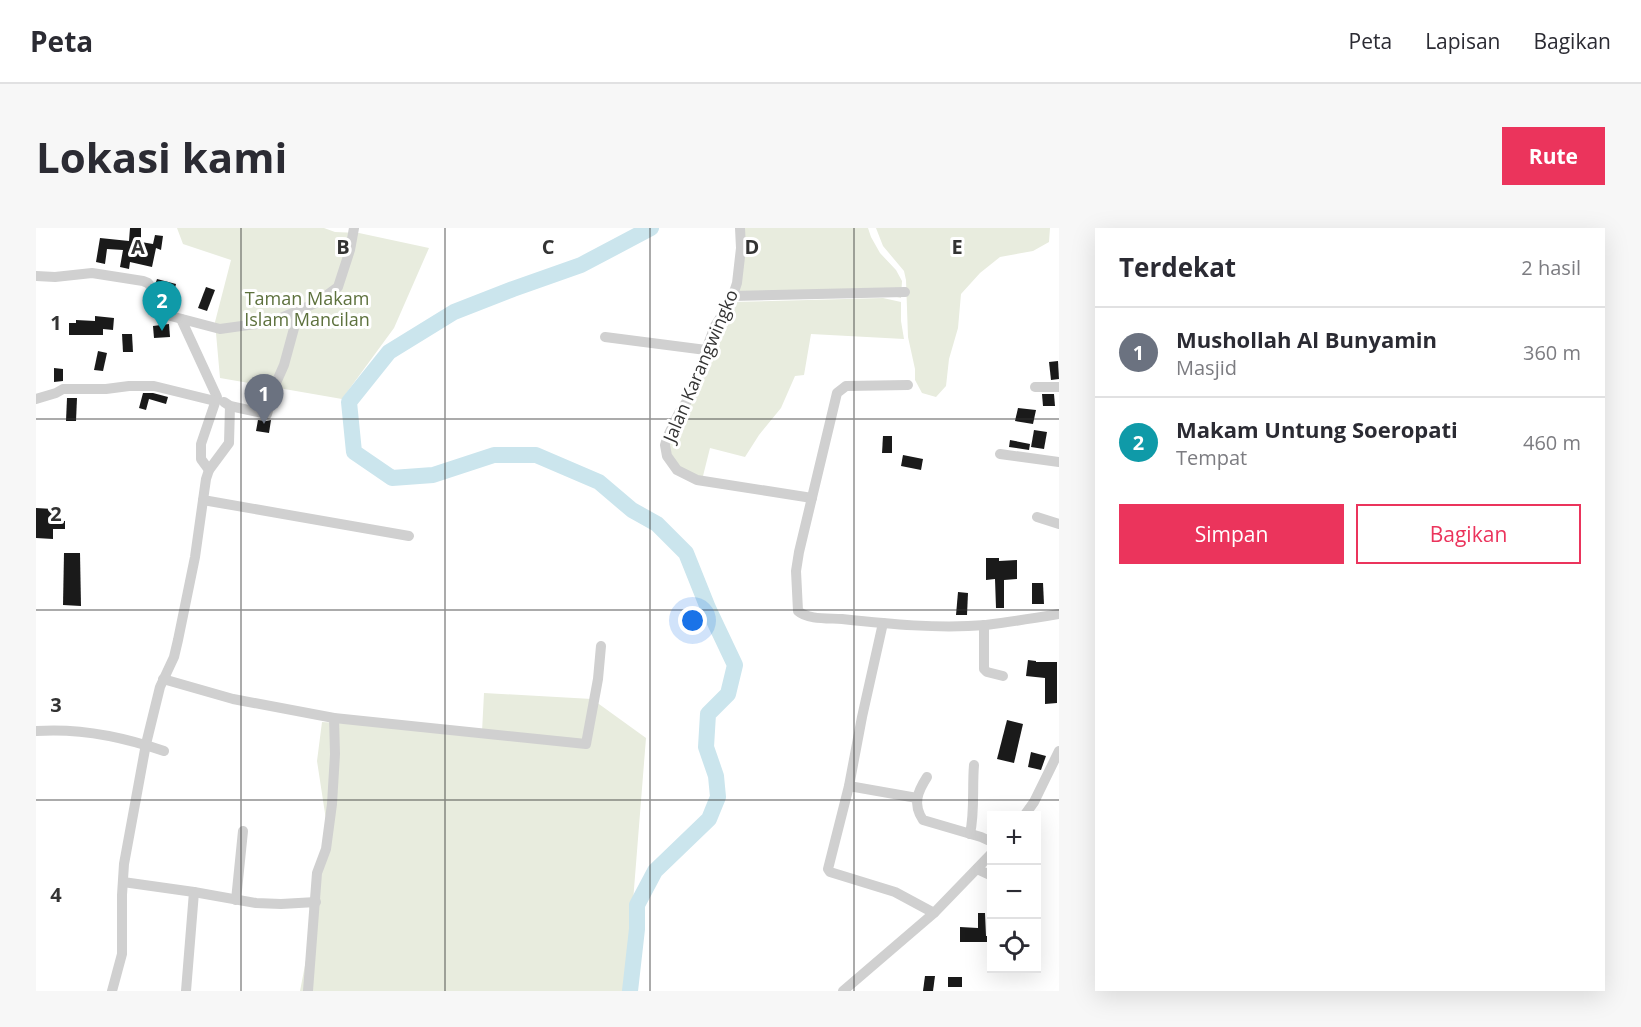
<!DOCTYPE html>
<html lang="id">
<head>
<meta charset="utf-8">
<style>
  :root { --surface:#fff; --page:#f7f7f7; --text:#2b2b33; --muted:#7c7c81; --line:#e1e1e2; --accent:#eb345c }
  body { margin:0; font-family:"Open Sans",sans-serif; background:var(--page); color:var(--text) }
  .controls { position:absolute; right:18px; bottom:18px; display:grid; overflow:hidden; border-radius:0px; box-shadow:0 6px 24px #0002 }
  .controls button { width:54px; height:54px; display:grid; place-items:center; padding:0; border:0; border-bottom:2px solid var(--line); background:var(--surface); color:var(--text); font:30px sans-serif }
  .you { position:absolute; left:657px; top:393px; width:21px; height:21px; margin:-15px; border:4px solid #fff; border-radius:50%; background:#1a73e8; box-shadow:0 0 0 9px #1a73e833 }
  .badge { display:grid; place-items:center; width:39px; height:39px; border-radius:50%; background:var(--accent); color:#fff; font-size:20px; font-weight:700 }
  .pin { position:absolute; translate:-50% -50px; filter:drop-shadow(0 2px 3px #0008) }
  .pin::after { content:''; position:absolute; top:32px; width:21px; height:18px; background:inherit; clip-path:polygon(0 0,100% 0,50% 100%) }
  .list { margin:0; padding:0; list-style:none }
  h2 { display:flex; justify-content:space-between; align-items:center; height:78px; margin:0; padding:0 24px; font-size:26px }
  h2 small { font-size:20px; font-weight:400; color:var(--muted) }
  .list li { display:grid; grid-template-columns:39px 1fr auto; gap:18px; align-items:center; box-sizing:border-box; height:90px; padding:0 24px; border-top:2px solid var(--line) }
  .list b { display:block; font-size:22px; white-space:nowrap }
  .list p { margin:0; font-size:20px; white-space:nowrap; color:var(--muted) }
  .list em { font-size:20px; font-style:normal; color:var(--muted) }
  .actions { display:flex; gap:12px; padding:18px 24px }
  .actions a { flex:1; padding:14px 0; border:2px solid var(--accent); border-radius:0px; text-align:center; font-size:21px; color:var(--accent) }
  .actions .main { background:var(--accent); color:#fff }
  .icon { flex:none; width:33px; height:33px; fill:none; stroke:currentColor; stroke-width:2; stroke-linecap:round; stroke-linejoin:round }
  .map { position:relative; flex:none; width:1023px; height:763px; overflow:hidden; border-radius:0px }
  header { display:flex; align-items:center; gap:36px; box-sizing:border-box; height:84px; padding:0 30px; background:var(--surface); border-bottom:2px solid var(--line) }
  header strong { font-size:28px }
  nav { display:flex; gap:33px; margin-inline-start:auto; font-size:21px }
  .intro { display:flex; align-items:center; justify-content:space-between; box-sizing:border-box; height:144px; padding:0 36px }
  h1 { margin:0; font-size:42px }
  .button { padding:15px 27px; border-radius:0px; background:var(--accent); color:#fff; font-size:21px; font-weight:700 }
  main { display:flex; gap:36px; padding:0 36px }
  aside { flex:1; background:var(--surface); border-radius:0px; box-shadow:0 6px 24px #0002 }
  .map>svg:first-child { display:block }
  .green { fill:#e8ecde }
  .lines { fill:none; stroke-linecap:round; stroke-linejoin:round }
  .river { stroke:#cbe5ed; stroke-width:16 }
  .building { fill:#1a1a1a }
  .minor { stroke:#d0d0d0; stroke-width:10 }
  .grid { fill:none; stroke:#333; stroke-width:1.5; stroke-opacity:0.55 }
  .labels { text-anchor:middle; stroke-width:6; stroke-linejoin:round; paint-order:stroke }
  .park-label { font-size:18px; fill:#5d713d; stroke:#fff }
  .street-label { font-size:18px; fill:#333; stroke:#fff }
  .grid-label { font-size:20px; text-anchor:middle; font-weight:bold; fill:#333; stroke:#fff; stroke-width:6; stroke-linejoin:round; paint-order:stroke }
</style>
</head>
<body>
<header>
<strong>Peta</strong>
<nav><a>Peta</a><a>Lapisan</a><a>Bagikan</a></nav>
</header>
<div class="intro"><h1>Lokasi kami</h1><a class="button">Rute</a></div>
<main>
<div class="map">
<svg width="1023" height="763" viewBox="0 0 1023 763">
  <rect width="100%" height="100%" fill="#fff"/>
  <g class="green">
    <path d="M141 0H288L299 4 323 5 393 20 358 100 306 171 184 150 179 94 195 32 147 16Z"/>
    <path d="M708 0H832L835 9 844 25 860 42 866 53 865 70 857 68 701 70C707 44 710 28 708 0Z"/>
    <path d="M840 0H1014L1013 14 997 23 964 29 944 45 925 66 922 100 913 131 910 158 900 169 886 165 879 152V141L872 109 870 52 868 43 847 18Z"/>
    <path d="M847 70 865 74V93L868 111 775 106 768 147 759 148 745 180 723 207 709 229 674 220 666 252 644 242 633 227 635 211 647 186 662 163 681 104 698 74Z"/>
    <path d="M448 465 556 471 610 510 591 749 588 763H264L278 691 273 679 292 605 281 533 286 494 446 504Z"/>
  </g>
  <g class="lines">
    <path class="river" d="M594 763 601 701V677L619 643 673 591 682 569 680 548 670 519 672 486 692 466 699 437 672 380 650 325 621 296 596 282 563 254 500 227H458L397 247 356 250 318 224 313 174 353 124 418 84 477 61 545 37 615 0"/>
  </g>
  <g class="building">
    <path d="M94 0H105V14L117 16 119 7 127 8 125 22 120 20 116 39 94 34 93 41 84 39 87 22 71 21 69 36 60 34 64 10 93 13Z"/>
    <path d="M121 51 140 56 137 68 126 66 120 54Z"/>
    <path d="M170 59 179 62 171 83 162 80Z"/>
    <path d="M59 88 78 90 77 102 67 101V107H33V95H40V92L59 93Z"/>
    <path d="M133 96 134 109 118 110 117 98Z"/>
    <path d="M86 106H96L97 124H87Z"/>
    <path d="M62 123 71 125 67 143 58 142Z"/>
    <path d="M1022 133 1023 151 1015 152 1013 134Z"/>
    <path d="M18 140 27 141V153L18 154Z"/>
    <path d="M107 165H117L132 169 130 176 113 171 110 182 103 180Z"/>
    <path d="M1006 166H1018L1019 178H1007Z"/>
    <path d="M31 170H41L40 193H30Z"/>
    <path d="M982 180 1000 182 997 196 979 193Z"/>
    <path d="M222 192 230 193 235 192 233 205 220 203Z"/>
    <path d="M998 202 1011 204 1008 221 995 219Z"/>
    <path d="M847 208H856V225H846Z"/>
    <path d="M974 212 994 216 993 222 973 219Z"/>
    <path d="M867 227 887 231 885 242 865 238Z"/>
    <path d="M0 280 17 281 16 292 29 293V301H17V311L0 310Z"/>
    <path d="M28 325H44L45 378 27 377Z"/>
    <path d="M950 330H963V333L981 332V351L968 352V380H960L959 351 950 352Z"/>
    <path d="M996 355H1007L1008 376H996Z"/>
    <path d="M922 364 932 365 931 387H920Z"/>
    <path d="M992 432 1000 433V434H1021V475L1009 476V450L990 448Z"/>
    <path d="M971 492 987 496 978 535 961 531Z"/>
    <path d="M995 524 1010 528 1005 542 992 539Z"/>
    <path d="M942 685H949L950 708H953V714H924V699L942 700Z"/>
    <path d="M889 748H899L897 763H887Z"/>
    <rect x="912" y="749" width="14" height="10"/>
  </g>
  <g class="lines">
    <g class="minor">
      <path d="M704 0 705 20 701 55 695 73 679 98 670 122 659 161 643 185 631 210 629 217 631 228 641 242 661 252 776 270"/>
      <path d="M0 48 19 49 56 45 107 53 112 55 115 59 127 86 184 101 235 94 280 75 302 59 314 22 318 0"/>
      <path d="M697 68 869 64"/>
      <path d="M145 91 181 169 165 216V231L173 242"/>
      <path d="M569 109 670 122"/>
      <path d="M872 157 810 158 801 165 763 324 760 343 762 383C772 392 793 390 806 391 853 396 902 401 950 397 974 394 999 390 1023 386"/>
      <path d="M999 159H1023"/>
      <path d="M0 171 20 165 27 161H70L93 158H118L179 173"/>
      <path d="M188 174 194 178 231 186 240 155 248 137 263 82"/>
      <path d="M964 226 1023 234"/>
      <path d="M167 272 373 308"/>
      <path d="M1001 289 1023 296"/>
      <path d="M847 395 826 489 813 558 792 641 794 644 859 664 898 685"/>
      <path d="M948 397V441L951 444 967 448"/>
      <path d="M127 451 197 471 298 490 550 516 562 451 565 418"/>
      <path d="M0 503C42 500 88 509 128 523"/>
      <path d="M891 549C882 563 876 576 887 592L945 609 956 614"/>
      <path d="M813 558 881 570"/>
      <path d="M988 588 998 574 1023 523"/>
      <path d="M934 606C939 583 936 560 938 537"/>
      <path d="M941 641 956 648"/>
      <path d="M87 654 158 664 220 675 245 676 280 674"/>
      <path d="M200 672 207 603"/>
      <path d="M76 763 86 726V667L88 636 110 516 124 459 138 429 142 412 159 329 170 251 173 242 193 215 194 178"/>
      <path d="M150 763 158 664"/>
      <path d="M272 763 281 645 290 621 296 576 299 526 298 490"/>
      <path d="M807 763 898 685 956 625"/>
    </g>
  </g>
  <path class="grid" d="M205 0V763M409 0V763M614 0V763M818 0V763M0 191H1023M0 382H1023M0 572H1023"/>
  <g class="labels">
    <g class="park-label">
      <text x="271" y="77">Taman Makam<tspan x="271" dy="21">Islam Mancilan</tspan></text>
    </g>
    <g class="street-label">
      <text transform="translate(665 138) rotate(-67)" y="6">Jalan Karangwingko</text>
    </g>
  </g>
  <g class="grid-label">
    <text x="102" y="26">A</text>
    <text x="307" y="26">B</text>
    <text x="512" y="26">C</text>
    <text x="716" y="26">D</text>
    <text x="921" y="26">E</text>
    <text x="20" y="102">1</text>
    <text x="20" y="293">2</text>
    <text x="20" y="484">3</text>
    <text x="20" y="674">4</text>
  </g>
</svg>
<div class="controls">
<button>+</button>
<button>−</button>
<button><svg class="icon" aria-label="locate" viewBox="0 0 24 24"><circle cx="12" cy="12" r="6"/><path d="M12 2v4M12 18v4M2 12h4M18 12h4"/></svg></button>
</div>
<div class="you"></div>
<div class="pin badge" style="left:228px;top:196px;background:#6b7280">1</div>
<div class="pin badge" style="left:126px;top:103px;background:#0f9aa8">2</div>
</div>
<aside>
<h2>Terdekat<small>2 hasil</small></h2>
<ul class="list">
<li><span class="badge" style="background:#6b7280">1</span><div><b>Mushollah Al Bunyamin</b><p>Masjid</p></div><em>360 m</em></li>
<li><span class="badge" style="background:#0f9aa8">2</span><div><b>Makam Untung Soeropati</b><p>Tempat</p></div><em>460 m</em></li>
</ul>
<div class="actions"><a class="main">Simpan</a><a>Bagikan</a></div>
</aside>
</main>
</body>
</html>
